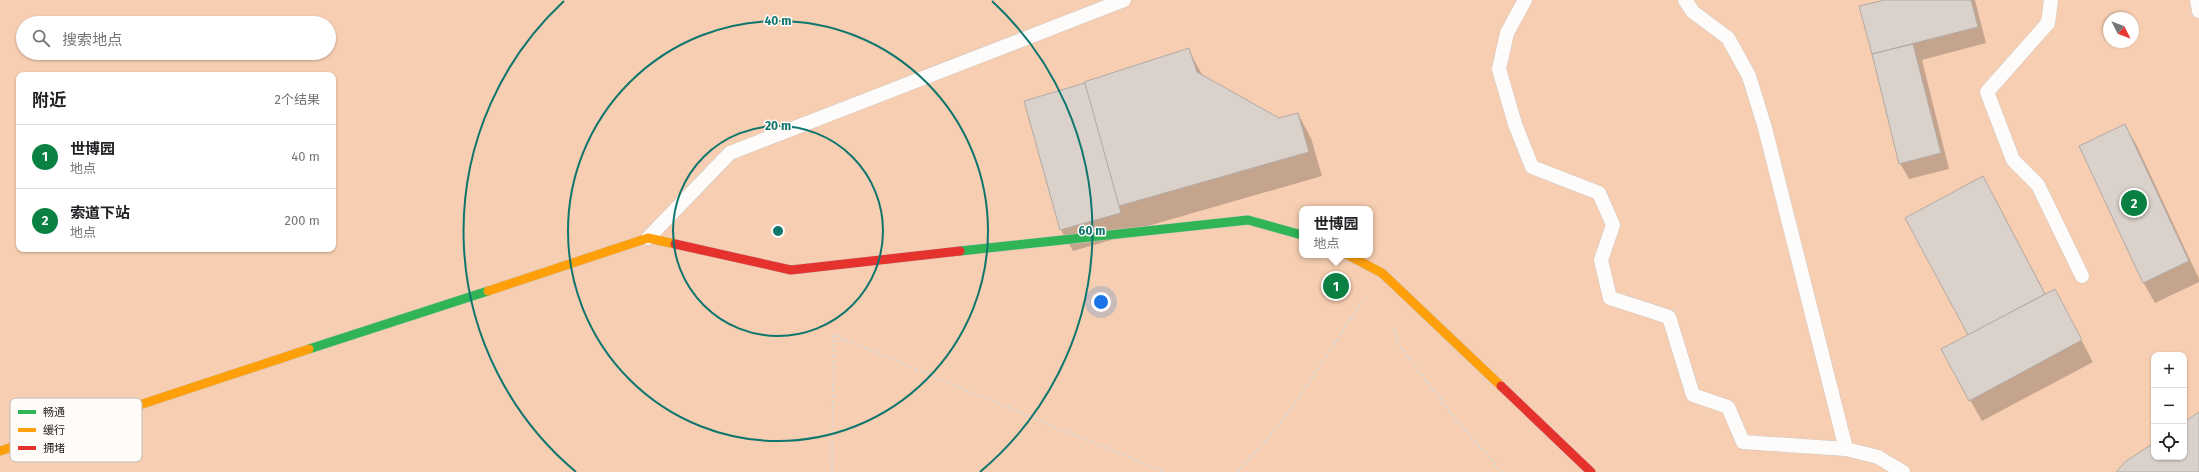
<!DOCTYPE html>
<html lang="zh">
<head>
<meta charset="utf-8">
<style>
  :root { --surface:#fff; --page:#f6f6f6; --text:#202124; --muted:#757577; --line:#e0e0e0; --accent:#0b8043 }
  body { margin:0; font-family:"Fira Sans","Noto Sans SC",sans-serif; background:var(--page); color:var(--text) }
  .controls { position:absolute; right:12px; bottom:12px; display:grid; overflow:hidden; border-radius:8px; box-shadow:0 1px 3px #0004 }
  .controls button { width:36px; height:36px; display:grid; place-items:center; padding:0; border:0; border-bottom:1px solid var(--line); background:var(--surface); color:var(--text); font:20px sans-serif }
  .compass { position:absolute; left:2103px; top:12px; width:36px; height:36px; border-radius:50%; background:var(--surface); box-shadow:0 1px 3px #0004; rotate:132deg }
  .you { position:absolute; left:1101px; top:302px; width:14px; height:14px; margin:-10px; border:3px solid #fff; border-radius:50%; background:#1a73e8; box-shadow:0 0 0 6px #1a73e833 }
  .badge { display:grid; place-items:center; width:26px; height:26px; border-radius:50%; background:var(--accent); color:#fff; font-size:13px; font-weight:700 }
  .pin { position:absolute; translate:-50% -50%; border:2px solid #fff; box-shadow:0 1px 4px #0006 }
  .popup { position:absolute; left:1299px; top:206px; width:74px; height:52px; box-sizing:border-box; display:grid; place-content:center; border-radius:8px; background:var(--surface); filter:drop-shadow(0 1px 3px #0005); font-size:13px; white-space:nowrap; color:var(--muted) }
  .popup b { font-size:15px; color:var(--text) }
  .popup::after { content:''; position:absolute; left:50%; top:100%; margin-left:-8px; border:8px solid transparent; border-top-color:var(--surface) }
  .list { margin:0; padding:0; list-style:none }
  h2 { display:flex; justify-content:space-between; align-items:center; height:52px; margin:0; padding:0 16px; font-size:17px }
  h2 small { font-size:13px; font-weight:400; color:var(--muted) }
  .list li { display:grid; grid-template-columns:26px 1fr auto; gap:12px; align-items:center; box-sizing:border-box; height:64px; padding:0 16px; border-top:1px solid var(--line) }
  .list b { display:block; font-size:15px; white-space:nowrap }
  .list p { margin:0; font-size:13px; white-space:nowrap; color:var(--muted) }
  .list em { font-size:13px; font-style:normal; color:var(--muted) }
  .icon { flex:none; width:22px; height:22px; fill:none; stroke:currentColor; stroke-width:2; stroke-linecap:round; stroke-linejoin:round }
  .map { position:relative; flex:none; width:2199px; height:472px; overflow:hidden }
  .search { position:absolute; background:var(--surface); box-shadow:0 1px 3px #0004; left:16px; top:16px; width:320px; height:44px; display:flex; align-items:center; gap:10px; box-sizing:border-box; padding:0 14px; border-radius:22px; color:var(--muted); font-size:15px }
  .panel { position:absolute; background:var(--surface); box-shadow:0 1px 3px #0004; left:16px; top:72px; width:320px; height:180px; border-radius:8px }
  .map>svg:first-child { display:block }
  .green { fill:#f7ceb1; fill-rule:evenodd }
  .shadow { fill:#0003 }
  .building { fill:#dad1cb; stroke:#b2aaa4 }
  .lines { fill:none; stroke-linecap:round; stroke-linejoin:round }
  .lane-casing { stroke:#d1c8c2; stroke-width:15 }
  .fast-casing { stroke:#d1c8c2; stroke-width:10 }
  .slow-casing { stroke:#d1c8c2; stroke-width:10 }
  .jam-casing { stroke:#d1c8c2; stroke-width:10 }
  .path { stroke:#dad7d4; stroke-width:2.5; stroke-dasharray:2 3; stroke-linecap:butt }
  .lane { stroke:#fefcfb; stroke-width:14 }
  .fast { stroke:#30b455; stroke-width:9 }
  .slow { stroke:#ff9f0a; stroke-width:9 }
  .jam { stroke:#e5322d; stroke-width:9 }
  .ring { fill:none; stroke:#0f766e; stroke-width:2 }
  .key { fill:#fffbf8; stroke:#bfbab6; stroke-width:1 }
  .key-label { font-size:11px; fill:#29211c }
  .centre { fill:#0f766e; stroke:#fffbf8; stroke-width:2 }
  .ring-label { font-size:12px; text-anchor:middle; font-weight:bold; fill:#0f766e; stroke:#fffbf8; stroke-width:3; stroke-linejoin:round; paint-order:stroke }
</style>
</head>
<body>
<div class="map">
<svg width="2199" height="472" viewBox="0 0 2199 472">
  <rect width="100%" height="100%" fill="#f6ebe4"/>
  <path class="green" d="M0 0H2199V472H0ZM2109 18H2133V42H2109ZM23 23H329V53H23ZM19 75H333V249H19ZM1302 209H1370V255H1302ZM2154 355H2184V457H2154Z"/>
  <g class="shadow">
    <path d="M1889 0H1975L1986 43 1922 60 1949 169 1909 179 1900 163 1861 7Z"/>
    <path d="M1188 49 1203 76 1279 119 1298 114 1311 138 1322 176 1134 230 1132 234 1073 251 1061 230 1086 84Z"/>
    <path d="M2125 125 2137 146 2199 279V282L2155 303 2143 282Z"/>
    <path d="M1983 177 2046 295 2066 311 2093 362 1982 421 1970 400 1969 336Z"/>
  </g>
  <g class="building">
    <path d="M1885 0H1971L1978 27 1872 54 1859 6Z"/>
    <path d="M1913 44 1941 153 1899 164 1872 54Z"/>
    <path d="M1189 48 1197 72 1279 118 1298 113 1309 152 1119 206 1084 82Z"/>
    <path d="M1085 83 1121 213 1060 230 1024 101Z"/>
    <path d="M2125 124 2189 261 2143 283 2079 146Z"/>
    <path d="M1983 176 2045 294 1968 335 1905 218Z"/>
    <path d="M2055 289 2082 340 1969 401 1941 349Z"/>
    <path d="M2199 412V472H2116L2126 461 2154 443V457H2184V422Z"/>
  </g>
  <g class="lines">
    <defs>
      <g id="lane">
        <path d="M1525 0 1507 33 1499 69 1515 124 1532 167 1599 193 1613 225 1601 260 1610 298 1669 317 1693 395 1728 407 1743 442 1846 449 1878 457 1903 472"/>
        <path d="M1685 0 1693 12 1728 38 1749 76 1765 128 1846 449"/>
        <path d="M2051 0 2048 23 1987 92 2013 160 2038 185 2082 276"/>
        <path d="M2197 0 2199 11"/>
        <path d="M648 238 730 153 1124 0"/>
      </g>
      <g id="fast">
        <path d="M960 251 1248 220 1302 235"/>
        <path d="M309 349 488 291"/>
      </g>
      <g id="slow">
        <path d="M1348 255 1382 273 1501 386"/>
        <path d="M488 291 648 238 675 244"/>
        <path d="M0 451 309 349"/>
      </g>
      <g id="jam">
        <path d="M675 244 791 270 960 251"/>
        <path d="M1501 386 1591 472"/>
      </g>
    </defs>
    <use href="#lane" class="lane-casing"/>
    <use href="#fast" class="fast-casing"/>
    <use href="#slow" class="slow-casing"/>
    <use href="#jam" class="jam-casing"/>
    <g class="path">
      <path d="M1394 328 1398 344 1457 421 1502 472"/>
      <path d="M832 472 834 335 1164 472"/>
      <path d="M1238 472 1284 419 1365 298"/>
    </g>
    <use href="#lane" class="lane"/>
    <use href="#fast" class="fast"/>
    <use href="#slow" class="slow"/>
    <use href="#jam" class="jam"/>
  </g>
  <g class="ring">
    <circle cx="778" cy="231" r="105"/>
    <circle cx="778" cy="231" r="210"/>
    <path d="M576 472A314 314 0 0 1 564 1M992 1A314 314 0 0 1 980 472"/>
  </g>
  <rect x="10" y="398" width="132" height="64" rx="6" class="key"/>
  <rect x="18" y="410" width="18" height="4" fill="#30b455"/>
  <rect x="18" y="428" width="18" height="4" fill="#ff9f0a"/>
  <rect x="18" y="446" width="18" height="4" fill="#e5322d"/>
  <g class="key-label">
    <text x="43" y="416">畅通</text>
    <text x="43" y="434">缓行</text>
    <text x="43" y="452">拥堵</text>
  </g>
  <circle cx="778" cy="231" r="6" class="centre"/>
  <g class="ring-label">
    <text x="778" y="25">40 m</text>
    <text x="778" y="130">20 m</text>
    <text x="1092" y="235">60 m</text>
  </g>
</svg>
<div class="controls">
<button>+</button>
<button>−</button>
<button><svg class="icon" aria-label="locate" viewBox="0 0 24 24"><circle cx="12" cy="12" r="6"/><path d="M12 2v4M12 18v4M2 12h4M18 12h4"/></svg></button>
</div>
<svg class="compass" viewBox="-18 -18 36 36"><path d="M0-13l5 13h-10z" fill="#e53935"/><path d="M0 13l5-13h-10z" fill="#757577"/></svg>
<div class="you"></div>
<div class="pin badge" style="left:1336px;top:286px">1</div>
<div class="popup"><b>世博园</b>地点</div>
<div class="pin badge" style="left:2134px;top:203px">2</div>
<div class="search"><svg class="icon" aria-label="search" viewBox="0 0 24 24"><circle cx="10" cy="10" r="6"/><path d="M15 15l6 6"/></svg>搜索地点</div>
<section class="panel">
<h2>附近<small>2个结果</small></h2>
<ul class="list">
<li><span class="badge">1</span><div><b>世博园</b><p>地点</p></div><em>40 m</em></li>
<li><span class="badge">2</span><div><b>索道下站</b><p>地点</p></div><em>200 m</em></li>
</ul>
</section>
</div>
</body>
</html>
